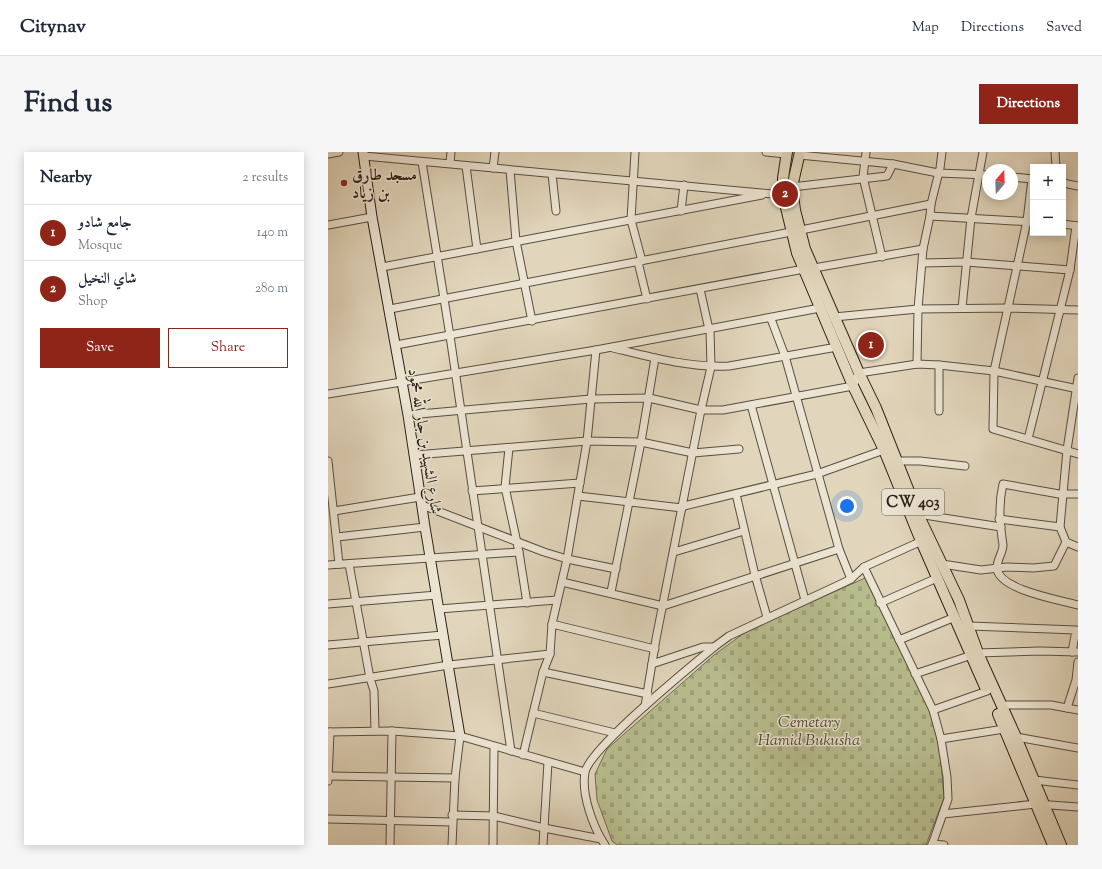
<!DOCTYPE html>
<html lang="en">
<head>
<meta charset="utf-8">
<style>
  :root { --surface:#fff; --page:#f6f6f7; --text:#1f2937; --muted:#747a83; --line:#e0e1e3; --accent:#8f2418 }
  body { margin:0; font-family:"Sorts Mill Goudy",Amiri,serif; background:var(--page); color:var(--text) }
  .controls { position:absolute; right:12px; top:12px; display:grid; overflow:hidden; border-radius:0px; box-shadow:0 2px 10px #0003 }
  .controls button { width:36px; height:36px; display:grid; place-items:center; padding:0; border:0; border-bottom:1px solid var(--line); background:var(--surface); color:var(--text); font:20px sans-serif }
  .compass { position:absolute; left:654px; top:12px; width:36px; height:36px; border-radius:50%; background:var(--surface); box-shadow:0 2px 10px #0003; rotate:19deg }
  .you { position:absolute; left:519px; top:354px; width:14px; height:14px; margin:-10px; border:3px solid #fff; border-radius:50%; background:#1a73e8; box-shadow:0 0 0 6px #1a73e833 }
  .badge { display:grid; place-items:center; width:26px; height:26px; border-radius:50%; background:var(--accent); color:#fff; font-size:13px; font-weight:700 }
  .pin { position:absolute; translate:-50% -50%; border:2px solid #fff; box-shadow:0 1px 4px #0006 }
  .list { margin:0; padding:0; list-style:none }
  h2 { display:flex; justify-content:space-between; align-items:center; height:52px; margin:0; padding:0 16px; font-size:17px }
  h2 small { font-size:13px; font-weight:400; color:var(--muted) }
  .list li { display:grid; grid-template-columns:26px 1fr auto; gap:12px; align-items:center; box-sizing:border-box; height:56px; padding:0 16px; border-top:1px solid var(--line) }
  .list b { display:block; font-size:15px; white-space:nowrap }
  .list p { margin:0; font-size:13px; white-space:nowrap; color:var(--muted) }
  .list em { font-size:13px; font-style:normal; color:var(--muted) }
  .actions { display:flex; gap:8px; padding:12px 16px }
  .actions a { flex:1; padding:9px 0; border:1px solid var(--accent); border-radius:0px; text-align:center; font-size:14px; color:var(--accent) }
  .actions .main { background:var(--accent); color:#fff }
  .map { position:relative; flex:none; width:750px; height:693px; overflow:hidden; border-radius:0px }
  header { display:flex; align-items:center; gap:24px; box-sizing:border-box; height:56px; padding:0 20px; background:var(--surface); border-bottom:1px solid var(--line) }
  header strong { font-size:19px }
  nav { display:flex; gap:22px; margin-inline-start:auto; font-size:14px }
  .intro { display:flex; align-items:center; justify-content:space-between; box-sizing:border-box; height:96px; padding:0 24px }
  h1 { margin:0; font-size:28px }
  .button { padding:10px 18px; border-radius:0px; background:var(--accent); color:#fff; font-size:14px; font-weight:700 }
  main { display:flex; gap:24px; padding:0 24px }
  aside { flex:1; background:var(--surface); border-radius:0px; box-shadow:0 2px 10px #0003 }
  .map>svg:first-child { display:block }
  .cemetery { fill:url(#cemetery-stones); stroke:#706e52 }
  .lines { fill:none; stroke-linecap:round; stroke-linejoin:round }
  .street-casing { stroke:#584e40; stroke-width:9 }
  .secondary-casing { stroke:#2a2117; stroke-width:11 }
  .primary-casing { stroke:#2a2117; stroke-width:12 }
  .street { stroke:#ece4d3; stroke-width:7 }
  .secondary { stroke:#ece4d3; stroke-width:9 }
  .primary { stroke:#e1d5bb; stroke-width:10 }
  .poi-dot { fill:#8f2418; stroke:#ece4d3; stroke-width:1.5 }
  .labels { text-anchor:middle; stroke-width:3; stroke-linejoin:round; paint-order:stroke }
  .shield { fill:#ece4d3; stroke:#645c4f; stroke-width:1 }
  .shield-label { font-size:15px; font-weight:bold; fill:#2a2117 }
  .poi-label { font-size:16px; font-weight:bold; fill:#2a2117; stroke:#ece4d3; text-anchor:start }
  .street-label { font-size:16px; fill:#2a2117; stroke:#ece4d3 }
  .park-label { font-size:16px; font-style:italic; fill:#4d4834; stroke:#ece4d3 }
</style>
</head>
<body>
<header>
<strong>Citynav</strong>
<nav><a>Map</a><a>Directions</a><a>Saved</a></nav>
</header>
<div class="intro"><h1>Find us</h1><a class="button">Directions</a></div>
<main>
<aside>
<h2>Nearby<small>2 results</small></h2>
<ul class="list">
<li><span class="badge">1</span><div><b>جامع شادو</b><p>Mosque</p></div><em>140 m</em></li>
<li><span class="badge">2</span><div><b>شاي النخيل</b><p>Shop</p></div><em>280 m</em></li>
</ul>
<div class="actions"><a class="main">Save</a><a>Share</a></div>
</aside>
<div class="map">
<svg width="750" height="693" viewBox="0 0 750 693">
  <defs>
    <pattern id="cemetery-stones" width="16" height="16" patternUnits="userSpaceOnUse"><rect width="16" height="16" fill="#b7bc8d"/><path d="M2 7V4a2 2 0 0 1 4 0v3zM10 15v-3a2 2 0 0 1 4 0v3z" fill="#9ea179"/></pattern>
  </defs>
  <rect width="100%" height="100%" fill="#e1d5bb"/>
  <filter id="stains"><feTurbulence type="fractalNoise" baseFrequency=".005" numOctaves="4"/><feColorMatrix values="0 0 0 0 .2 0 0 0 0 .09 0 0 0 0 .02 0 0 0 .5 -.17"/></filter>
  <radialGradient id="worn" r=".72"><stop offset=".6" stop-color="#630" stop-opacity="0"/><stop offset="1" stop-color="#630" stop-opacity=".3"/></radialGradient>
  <path class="cemetery" d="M537 426 602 559 612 596 616 646 598 693H289L284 689 269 648 267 622 279 597 386 503 419 479Z"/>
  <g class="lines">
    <defs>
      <g id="street">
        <path d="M307 0 303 68 314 109"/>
        <path d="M438 0 458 2"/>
        <path d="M538 0 535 25 554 105"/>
        <path d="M727 0 728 15"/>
        <path d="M0 2 11 0"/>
        <path d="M471 3 565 12 610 21 660 23"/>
        <path d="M36 4 455 43"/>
        <path d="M94 10 122 184 183 599"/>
        <path d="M122 11 123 0"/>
        <path d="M138 14 149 97"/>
        <path d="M165 16 167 0"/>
        <path d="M182 18 188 89 204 169"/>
        <path d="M224 22 228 59"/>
        <path d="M684 25 705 27"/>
        <path d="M704 27 699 69 666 219 665 277 750 302"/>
        <path d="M735 31 750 34"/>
        <path d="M464 35 559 24 565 12"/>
        <path d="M603 52 612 16 614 0"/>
        <path d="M353 59 356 33"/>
        <path d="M735 72 750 74"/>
        <path d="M0 73 44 65"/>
        <path d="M473 78 603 52 602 64"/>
        <path d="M310 110 319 147"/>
        <path d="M595 111 638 110 742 118 700 287"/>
        <path d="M54 115 434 43"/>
        <path d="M486 116 595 97"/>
        <path d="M742 118 748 74"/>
        <path d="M634 156 643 66 655 0"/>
        <path d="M62 157 463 80"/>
        <path d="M506 165 590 157 681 156 750 158"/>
        <path d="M443 167 457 204 511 397 523 427"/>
        <path d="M68 193 476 117"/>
        <path d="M285 196C322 205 362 216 401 214L509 195"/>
        <path d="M589 212 590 157 595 97 602 64 705 70"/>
        <path d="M611 213V259"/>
        <path d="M0 242 268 198 492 156"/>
        <path d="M423 253 477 448"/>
        <path d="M80 263 263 247 321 246 373 258H395L525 234 531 221 589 212 611 213 666 219 750 237"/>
        <path d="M87 303 259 289 313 290 365 301 411 297"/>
        <path d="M0 309 11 412"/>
        <path d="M569 309H592L637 314"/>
        <path d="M144 339 252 331"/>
        <path d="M408 342 427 423 439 465"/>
        <path d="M750 342H731L675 332C670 353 672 373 675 393 675 401 668 409 669 417 672 438 732 448 750 453"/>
        <path d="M250 344 354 356"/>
        <path d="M94 353 216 400 239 407 288 417"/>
        <path d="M356 354 489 322 556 298"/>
        <path d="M6 359 92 345"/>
        <path d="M590 362 673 375"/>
        <path d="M671 367 732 375 739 298 750 226"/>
        <path d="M732 375 738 390 750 395"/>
        <path d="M9 385 97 375"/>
        <path d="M191 400 199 451"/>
        <path d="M346 400 416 379"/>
        <path d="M21 412 42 526 46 539 47 579"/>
        <path d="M614 412 653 418 679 415 705 416 726 414 738 390"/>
        <path d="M0 413 191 400 177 335 181 296"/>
        <path d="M536 415 605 558 613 587 619 625 620 647 604 693"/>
        <path d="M234 430 335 454 511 397"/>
        <path d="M283 440 313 290 327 206"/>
        <path d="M552 451 609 426"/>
        <path d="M0 452 109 443"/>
        <path d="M111 457 229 448"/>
        <path d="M224 472 327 497"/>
        <path d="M641 474 748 478 744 500"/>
        <path d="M571 488 627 465"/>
        <path d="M0 493 115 483"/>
        <path d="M324 512 375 495H386"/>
        <path d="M215 520 320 542"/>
        <path d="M587 522 650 501 712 499 750 500"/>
        <path d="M0 532 121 513 222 502"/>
        <path d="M673 553H723L750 558"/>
        <path d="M317 554 328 487 373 258 383 215 382 177 380 173 372 137"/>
        <path d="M739 556 748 528 750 510"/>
        <path d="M605 558 659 539"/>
        <path d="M205 561 287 581"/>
        <path d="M0 580 64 579 132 584 257 620"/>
        <path d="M688 585 750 596"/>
        <path d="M613 587 676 577"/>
        <path d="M195 603 215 520 222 502 224 472 239 407 259 289 268 198"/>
        <path d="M0 624 127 626"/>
        <path d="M706 628 750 633"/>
        <path d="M0 629 2 580"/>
        <path d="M615 662 708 652 750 655"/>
        <path d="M124 663 166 664 216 676 273 687"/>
        <path d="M0 667 124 670"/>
        <path d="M604 692 616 693"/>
        <path d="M62 693 64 579"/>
        <path d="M124 693 127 626 132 584"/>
        <path d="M165 693 166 595"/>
        <path d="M215 693 220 610"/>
        <path d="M277 693C265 675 253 642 257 620 263 595 361 516 386 495L401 484 515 431 523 427 536 415 596 388"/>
      </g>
      <path id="secondary" d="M35 0 44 65 80 263 97 375 132 584"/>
      <g id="primary">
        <path d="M459 0 455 26V43L469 101 525 234 556 298 593 389 657 535"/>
        <path d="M472 0 464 35 467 58 477 97 531 221 548 256 590 362 631 448 650 501 688 585 733 693"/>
        <path d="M670 562 725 693"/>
      </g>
    </defs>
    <use href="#street" class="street-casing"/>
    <use href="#secondary" class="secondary-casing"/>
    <use href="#primary" class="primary-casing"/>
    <use href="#street" class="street"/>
    <use href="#secondary" class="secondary"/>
    <use href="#primary" class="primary"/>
  </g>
  <circle class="poi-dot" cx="16" cy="31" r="4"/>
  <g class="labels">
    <rect class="shield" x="554" y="337" width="62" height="26" rx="3"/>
    <g class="shield-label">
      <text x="585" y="355">CW 403</text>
    </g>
    <g class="poi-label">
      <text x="24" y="28">مسجد طارق<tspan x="24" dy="18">بن زياد</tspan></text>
    </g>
    <g class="street-label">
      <text transform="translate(98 289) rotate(81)" y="6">شارع الشهيد بن جار الله محمود</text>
    </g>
    <g class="park-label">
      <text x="481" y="575">Cemetary<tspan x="481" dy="18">Hamid Bukusha</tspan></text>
    </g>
  </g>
  <rect width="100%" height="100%" filter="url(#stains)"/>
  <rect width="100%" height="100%" fill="url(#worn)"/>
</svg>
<div class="controls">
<button>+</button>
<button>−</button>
</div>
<svg class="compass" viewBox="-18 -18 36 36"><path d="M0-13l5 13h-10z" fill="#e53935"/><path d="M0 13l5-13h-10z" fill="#747a83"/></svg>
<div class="you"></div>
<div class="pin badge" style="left:543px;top:193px">1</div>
<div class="pin badge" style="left:457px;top:42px">2</div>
</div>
</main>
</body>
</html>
